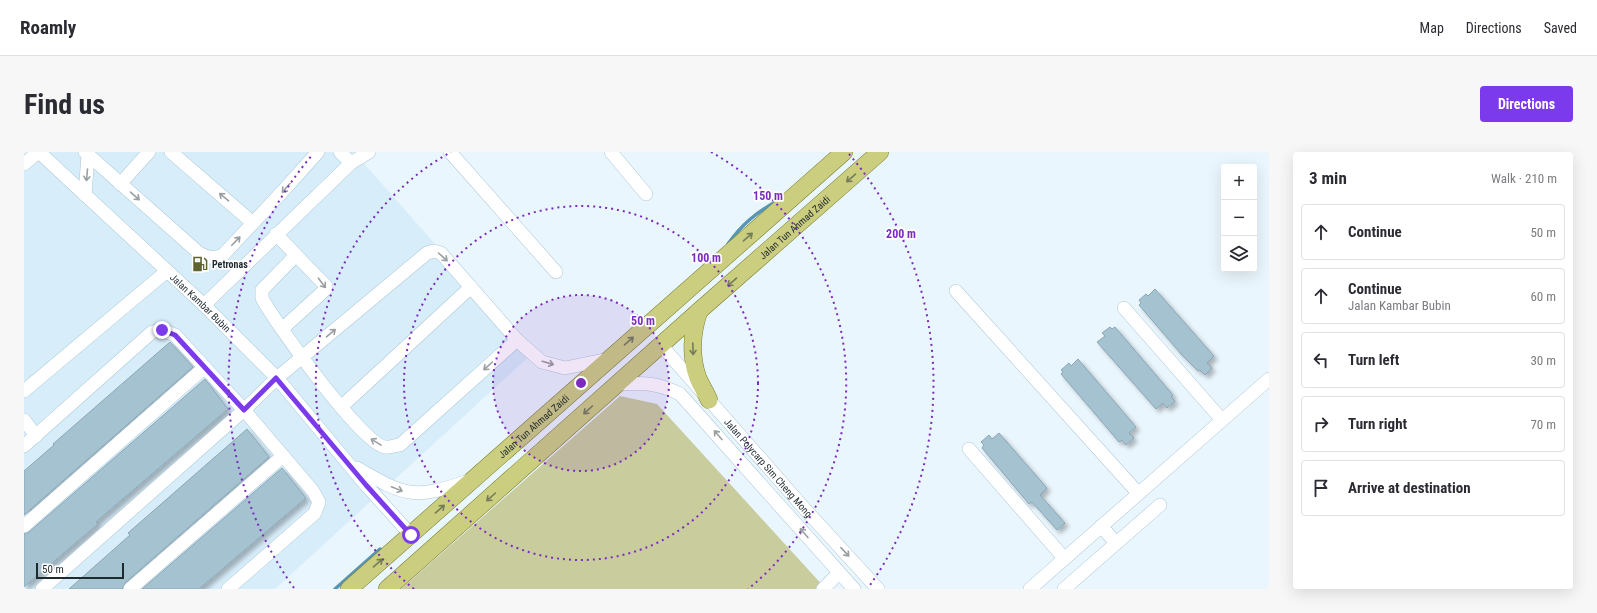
<!DOCTYPE html>
<html lang="en">
<head>
<meta charset="utf-8">
<style>
  :root { --surface:#fff; --page:#f7f7f7; --text:#2b2b33; --muted:#7c7c81; --line:#e1e1e2; --accent:#7c3aed }
  body { margin:0; font-family:"Roboto Condensed",sans-serif; background:var(--page); color:var(--text) }
  .controls { position:absolute; right:12px; top:12px; display:grid; overflow:hidden; border-radius:4px; box-shadow:0 4px 16px #0002 }
  .controls button { width:36px; height:36px; display:grid; place-items:center; padding:0; border:0; border-bottom:1px solid var(--line); background:var(--surface); color:var(--text); font:20px sans-serif }
  .scale { position:absolute; left:12px; bottom:10px; width:88px; box-sizing:border-box; padding-left:4px; border:2px solid #1f2a30; border-top:0; font-size:11px; line-height:14px; white-space:nowrap; color:#1f2a30; -webkit-text-stroke:3px #fff; paint-order:stroke }
  .stop { position:absolute; width:12px; height:12px; margin:-9px; border:3px solid #7c3aed; border-radius:50%; background:#fff }
  .stop.end { background:#7c3aed; border-color:#fff; box-shadow:0 1px 4px #0008 }
  .list { margin:0; padding:0; list-style:none }
  h2 { display:flex; justify-content:space-between; align-items:center; height:52px; margin:0; padding:0 16px; font-size:17px }
  h2 small { font-size:13px; font-weight:400; color:var(--muted) }
  .list li { display:grid; grid-template-columns:26px 1fr auto; gap:12px; align-items:center; box-sizing:border-box; height:56px; margin:0 8px 8px; padding:0 8px; border:1px solid var(--line); border-radius:4px }
  .list b { display:block; font-size:15px; white-space:nowrap }
  .list p { margin:0; font-size:13px; white-space:nowrap; color:var(--muted) }
  .list em { font-size:13px; font-style:normal; color:var(--muted) }
  .icon { flex:none; width:22px; height:22px; fill:none; stroke:currentColor; stroke-width:2; stroke-linecap:round; stroke-linejoin:round }
  .map { position:relative; flex:none; width:1245px; height:437px; overflow:hidden; border-radius:4px }
  header { display:flex; align-items:center; gap:24px; box-sizing:border-box; height:56px; padding:0 20px; background:var(--surface); border-bottom:1px solid var(--line) }
  header strong { font-size:19px }
  nav { display:flex; gap:22px; margin-inline-start:auto; font-size:14px }
  .intro { display:flex; align-items:center; justify-content:space-between; box-sizing:border-box; height:96px; padding:0 24px }
  h1 { margin:0; font-size:28px }
  .button { padding:10px 18px; border-radius:4px; background:var(--accent); color:#fff; font-size:14px; font-weight:700 }
  main { display:flex; gap:24px; padding:0 24px }
  aside { flex:1; background:var(--surface); border-radius:4px; box-shadow:0 4px 16px #0002 }
  .map>svg:first-child { display:block }
  .built { fill:#d7edfa }
  .green { fill:#c9cd9d }
  .lines { fill:none; stroke-linecap:round; stroke-linejoin:round }
  .stream { stroke:#5896b5; stroke-width:3.5 }
  .building { fill:#a5c2d1; stroke:#8aa6b5; filter:url(#shadow) }
  .minor-casing { stroke:#acc8d8; stroke-width:14 }
  .major-casing { stroke:#787e2b; stroke-width:18 }
  .minor { stroke:#fff; stroke-width:13 }
  .major { stroke:#cbcd7f; stroke-width:17 }
  .oneway { stroke:#9a9fa2 }
  .oneway2 { stroke:#757c58 }
  .route { stroke:#7c3aed; stroke-width:5 }
  .ring { fill:none; stroke:#7b2cbf; stroke-width:2; stroke-dasharray:2 4 }
  .labels { text-anchor:middle; stroke-width:3.5; stroke-linejoin:round; paint-order:stroke }
  .street-label { font-size:10px; fill:#1f2a30; stroke:#fff }
  .poi-label { font-size:10px; font-weight:bold; fill:#1f2a30; stroke:#fff; text-anchor:start }
  .centre { fill:#7b2cbf; stroke:#fff; stroke-width:2 }
  .ring-label { font-size:12px; text-anchor:middle; font-weight:bold; fill:#7b2cbf; stroke:#fff; stroke-width:3.5; stroke-linejoin:round; paint-order:stroke }
</style>
</head>
<body>
<header>
<strong>Roamly</strong>
<nav><a>Map</a><a>Directions</a><a>Saved</a></nav>
</header>
<div class="intro"><h1>Find us</h1><a class="button">Directions</a></div>
<main>
<div class="map">
<svg width="1245" height="437" viewBox="0 0 1245 437">
  <defs>
    <filter id="shadow"><feDropShadow dx="3.5" dy="3.5" stdDeviation="2" flood-color="#0004"/></filter>
  </defs>
  <rect width="100%" height="100%" fill="#eaf6fd"/>
  <path class="built" d="M0 0H330L508 202 251 437H0Z"/>
  <path class="green" d="M596 244 633 252 802 437H377Z"/>
  <g class="lines">
    <g class="stream">
      <path d="M704 92C718 72 732 61 753 49"/>
      <path d="M311 437 356 397"/>
    </g>
  </g>
  <g class="building">
    <path d="M1131 137 1190 204 1183 211 1188 216 1181 223 1176 218 1174 219 1157 202 1115 153 1117 151 1115 148 1122 142 1124 144Z"/>
    <path d="M1086 175 1088 177 1091 175 1149 243 1147 245 1151 249 1143 256 1139 251 1132 257 1073 190 1081 184 1078 181Z"/>
    <path d="M146 190 169 215 0 363V319L30 293 29 292Z"/>
    <path d="M1054 207 1112 275 1105 281 1110 286 1102 293 1098 288 1095 290 1037 222 1039 220 1037 218 1045 211 1047 214Z"/>
    <path d="M181 227 204 257 72 370 74 372 0 435V382L5 380Z"/>
    <path d="M223 277 245 305 101 431 98 437H45L106 383 104 381Z"/>
    <path d="M975 281 1023 336 1016 343 1041 371 1033 378 1008 350 1005 352 958 296 960 293 957 290 965 283 968 287Z"/>
    <path d="M258 316 282 346 175 437H118Z"/>
  </g>
  <g class="lines">
    <defs>
      <g id="minor">
        <path id="s1" d="M15 0 180 153 253 226 342 333 387 383"/>
        <path d="M61 0 175 101C185 106 189 107 199 103L258 40 294 0"/>
        <path d="M147 0 229 71"/>
        <path d="M316 0 327 11"/>
        <path d="M426 0 532 120"/>
        <path d="M587 0 622 42"/>
        <path d="M0 12 14 0"/>
        <path d="M96 32 125 0"/>
        <path d="M61 43 64 3"/>
        <path d="M252 82 272 103 238 138V146C251 171 338 292 361 295 365 296 372 293 376 293L493 188"/>
        <path d="M932 139 1114 341"/>
        <path d="M180 153 327 11 345 0"/>
        <path d="M1100 156 1198 268"/>
        <path d="M258 177 302 137V134L272 103"/>
        <path id="s2" d="M637 193 779 355 854 437"/>
        <path d="M593 232C621 231 630 230 656 242L830 437"/>
        <path d="M0 239 143 119"/>
        <path d="M317 255 447 135"/>
        <path d="M0 268 12 284"/>
        <path d="M0 294 128 180 138 178 151 183 220 258 289 339 295 350 291 361 204 437"/>
        <path d="M945 297 1040 406"/>
        <path d="M333 316C381 344 390 348 444 329"/>
        <path d="M0 374 181 215"/>
        <path d="M1077 374 1092 391"/>
        <path d="M18 437 220 258 253 226 403 101 410 99 417 101 493 188 518 210 541 216 585 207"/>
        <path d="M106 437 259 304"/>
        <path d="M799 437 815 421"/>
        <path d="M1006 437 1245 227"/>
        <path d="M1040 437 1136 353"/>
      </g>
      <g id="major">
        <path d="M675 159C668 180 666 204 674 226 677 233 682 241 685 248"/>
        <path id="s3" d="M325 437 820 0"/>
        <path id="s4" d="M363 437 675 159 856 0"/>
      </g>
    </defs>
    <use href="#minor" class="minor-casing"/>
    <use href="#major" class="major-casing"/>
    <use href="#minor" class="minor"/>
    <use href="#major" class="major"/>
  </g>
  <defs><path id="oneway-shaft" d="M-6 0H5M1.5-3L5.5 0L1.5 3" fill="none" stroke-width="1.6" stroke-linecap="round" stroke-linejoin="round"/></defs>
  <g class="oneway">
    <use href="#oneway-shaft" transform="translate(63 23) rotate(95)"/>
    <use href="#oneway-shaft" transform="translate(262 36) rotate(131)"/>
    <use href="#oneway-shaft" transform="translate(111 44) rotate(41)"/>
    <use href="#oneway-shaft" transform="translate(200 45) rotate(-140)"/>
    <use href="#oneway-shaft" transform="translate(212 89) rotate(-46)"/>
    <use href="#oneway-shaft" transform="translate(419 105) rotate(42)"/>
    <use href="#oneway-shaft" transform="translate(298 131) rotate(53)"/>
    <use href="#oneway-shaft" transform="translate(307 181) rotate(-40)"/>
    <use href="#oneway-shaft" transform="translate(524 211) rotate(16)"/>
    <use href="#oneway-shaft" transform="translate(464 214) rotate(138)"/>
    <use href="#oneway-shaft" transform="translate(694 283) rotate(-131)"/>
    <use href="#oneway-shaft" transform="translate(352 290) rotate(-149)"/>
    <use href="#oneway-shaft" transform="translate(373 337) rotate(22)"/>
    <use href="#oneway-shaft" transform="translate(780 381) rotate(-131)"/>
    <use href="#oneway-shaft" transform="translate(821 400) rotate(47)"/>
  </g>
  <g class="oneway2">
    <use href="#oneway-shaft" transform="translate(827 26) rotate(139)"/>
    <use href="#oneway-shaft" transform="translate(724 85) rotate(-41)"/>
    <use href="#oneway-shaft" transform="translate(708 130) rotate(139)"/>
    <use href="#oneway-shaft" transform="translate(605 189) rotate(-41)"/>
    <use href="#oneway-shaft" transform="translate(669 197) rotate(88)"/>
    <use href="#oneway-shaft" transform="translate(564 258) rotate(138)"/>
    <use href="#oneway-shaft" transform="translate(467 345) rotate(138)"/>
    <use href="#oneway-shaft" transform="translate(416 357) rotate(-41)"/>
    <use href="#oneway-shaft" transform="translate(354 411) rotate(-41)"/>
  </g>
  <g class="lines">
    <path class="route" d="M138 178 151 183 220 258 252 226 342 333 387 383"/>
  </g>
  <circle cx="557" cy="231" r="88" fill="#7b2cbf" fill-opacity=".12"/>
  <g class="ring">
    <circle cx="557" cy="231" r="88"/>
    <circle cx="557" cy="231" r="177"/>
    <path d="M390 437A265 265 0 0 1 427 0M687 0A265 265 0 0 1 724 437"/>
    <path d="M270 436A353 353 0 0 1 289 2M825 2A353 353 0 0 1 844 436"/>
  </g>
  <defs>
    <symbol id="fuel-bare" viewBox="-9 -9 18 18"><path d="M-5.5-6h7V0h2V4h1.3V-2.5L3-4.5l.8-.8L6-3V5H2.5V1h-1V6h-7ZM-4.2-4.7v3.2H.2V-4.7Z" fill="#606230" stroke="#fff" stroke-width="2.5" paint-order="stroke"/></symbol>
  </defs>
  <g fill-rule="evenodd">
    <use href="#fuel-bare" x="165" y="101" width="22" height="22"/>
  </g>
  <g class="labels">
    <g class="street-label">
      <text dy="4" stroke="none"><textPath href="#s4" startOffset="545">Jalan Tun Ahmad Zaidi</textPath></text>
      <text dy="4" stroke="none"><textPath href="#s1" startOffset="221">Jalan Kambar Bubin</textPath></text>
      <text dy="4" stroke="none"><textPath href="#s3" startOffset="246">Jalan Tun Ahmad Zaidi</textPath></text>
      <text dy="4" stroke="none"><textPath href="#s2" startOffset="163">Jalan Polycarp Sim Cheng Mong</textPath></text>
    </g>
    <g class="poi-label">
      <text x="188" y="116">Petronas</text>
    </g>
  </g>
  <circle cx="557" cy="231" r="6" class="centre"/>
  <g class="ring-label">
    <text x="744" y="48">150 m</text>
    <text x="877" y="86">200 m</text>
    <text x="682" y="110">100 m</text>
    <text x="619" y="173">50 m</text>
  </g>
</svg>
<div class="controls">
<button>+</button>
<button>−</button>
<button><svg class="icon" aria-label="layers" viewBox="0 0 24 24"><path d="M12 4l9 5-9 5-9-5zM3 14l9 5 9-5"/></svg></button>
</div>
<div class="scale">50 m</div>
<div class="stop" style="left:387px;top:383px"></div>
<div class="stop end" style="left:138px;top:178px"></div>
</div>
<aside>
<h2>3 min<small>Walk · 210 m</small></h2>
<ul class="list">
<li><svg class="icon" aria-label="ahead" viewBox="0 0 24 24"><path d="M12 20V5M6 11l6-6 6 6"/></svg><div><b>Continue</b></div><em>50 m</em></li>
<li><svg class="icon" aria-label="ahead" viewBox="0 0 24 24"><path d="M12 20V5M6 11l6-6 6 6"/></svg><div><b>Continue</b><p>Jalan Kambar Bubin</p></div><em>60 m</em></li>
<li><svg class="icon" aria-label="left" viewBox="0 0 24 24"><path d="M17 20v-9H6M10 6l-5 5 5 5"/></svg><div><b>Turn left</b></div><em>30 m</em></li>
<li><svg class="icon" aria-label="right" viewBox="0 0 24 24"><path d="M7 20v-9h11M14 6l5 5-5 5"/></svg><div><b>Turn right</b></div><em>70 m</em></li>
<li><svg class="icon" aria-label="arrive" viewBox="0 0 24 24"><path d="M6 21V4h12l-3 4 3 4H6"/></svg><div><b>Arrive at destination</b></div></li>
</ul>
</aside>
</main>
</body>
</html>
